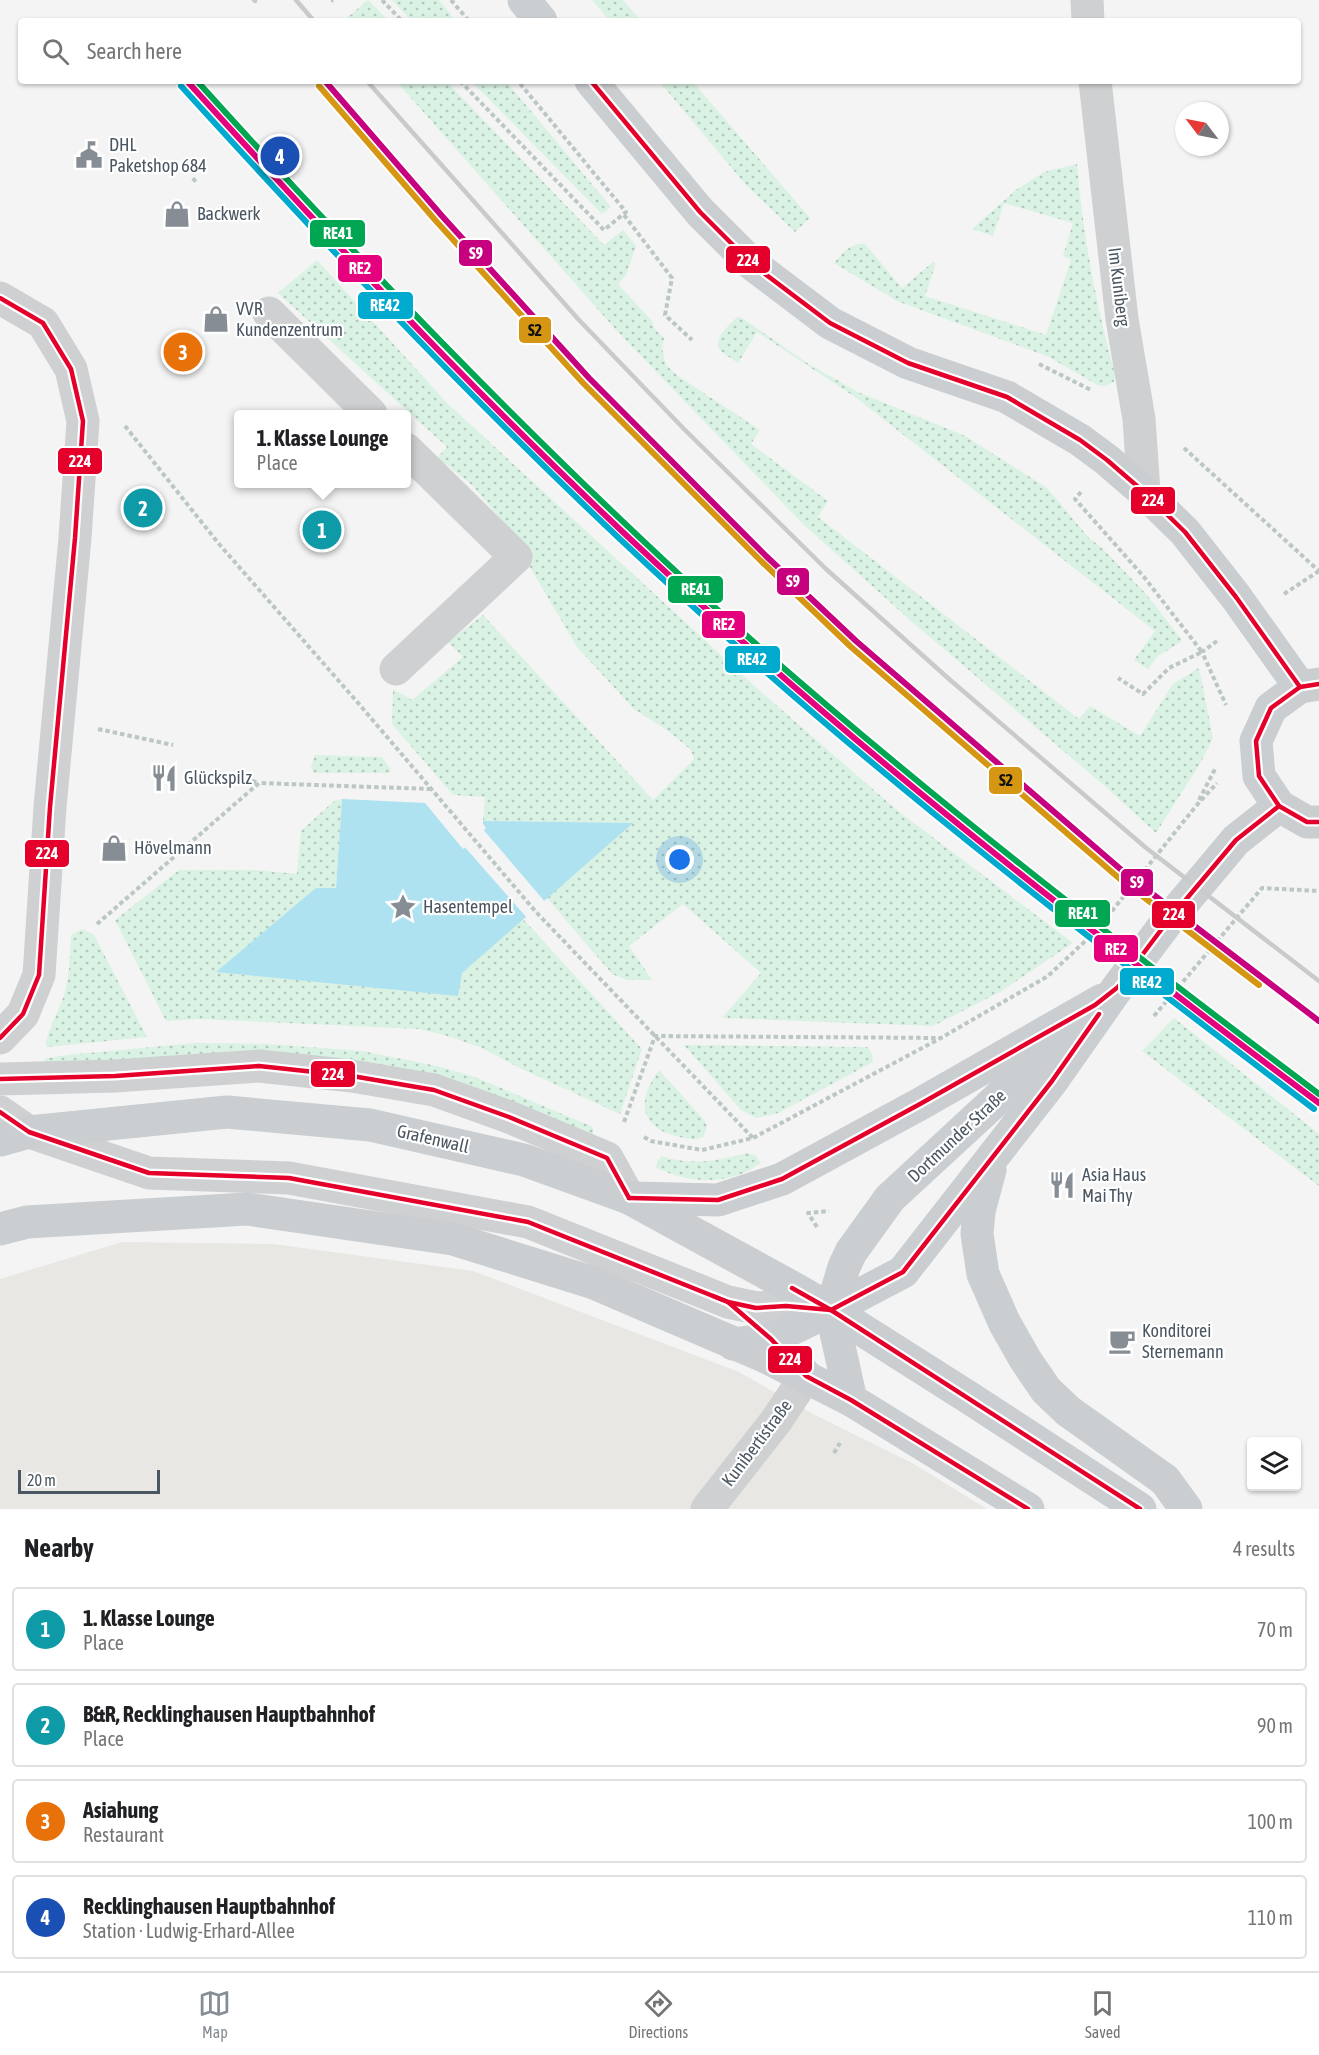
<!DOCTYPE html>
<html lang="en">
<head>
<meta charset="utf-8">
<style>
  :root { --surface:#fff; --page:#f6f6f6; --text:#202124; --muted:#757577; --line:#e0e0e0; --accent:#868d94 }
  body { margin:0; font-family:"Asap Condensed",sans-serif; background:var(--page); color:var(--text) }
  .controls { position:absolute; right:18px; bottom:18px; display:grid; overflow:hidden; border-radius:6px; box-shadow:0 2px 4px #0004 }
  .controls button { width:54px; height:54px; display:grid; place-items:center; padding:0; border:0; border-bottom:2px solid var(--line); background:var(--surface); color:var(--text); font:30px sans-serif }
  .compass { position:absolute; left:1175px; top:102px; width:54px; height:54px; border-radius:50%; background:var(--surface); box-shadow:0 2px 4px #0004; rotate:302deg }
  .scale { position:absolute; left:18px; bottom:15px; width:142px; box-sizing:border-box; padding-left:6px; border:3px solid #4a5661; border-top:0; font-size:16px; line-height:21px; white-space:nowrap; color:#4a5661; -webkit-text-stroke:4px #fff; paint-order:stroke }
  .you { position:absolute; left:680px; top:860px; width:21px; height:21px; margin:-15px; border:4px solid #fff; border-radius:50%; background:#1a73e8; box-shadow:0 0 0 9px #1a73e833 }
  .badge { display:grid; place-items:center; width:39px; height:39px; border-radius:50%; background:var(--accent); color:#fff; font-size:20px; font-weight:700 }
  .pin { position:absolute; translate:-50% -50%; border:3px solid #fff; box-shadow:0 2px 6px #0006 }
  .popup { position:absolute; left:234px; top:410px; width:177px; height:78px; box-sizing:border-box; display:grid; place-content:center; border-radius:6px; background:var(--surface); filter:drop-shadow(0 2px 4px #0005); font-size:20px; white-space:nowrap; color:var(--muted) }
  .popup b { font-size:22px; color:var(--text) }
  .popup::after { content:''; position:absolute; left:50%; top:100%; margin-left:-12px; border:12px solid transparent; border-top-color:var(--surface) }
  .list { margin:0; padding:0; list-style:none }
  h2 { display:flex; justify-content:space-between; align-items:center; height:78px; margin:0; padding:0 24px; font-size:26px }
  h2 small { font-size:20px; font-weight:400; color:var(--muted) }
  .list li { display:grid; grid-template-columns:39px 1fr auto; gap:18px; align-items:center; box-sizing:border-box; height:84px; margin:0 12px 12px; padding:0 12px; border:2px solid var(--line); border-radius:6px }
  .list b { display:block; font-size:22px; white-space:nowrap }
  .list p { margin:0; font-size:20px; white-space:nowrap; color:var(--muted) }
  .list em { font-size:20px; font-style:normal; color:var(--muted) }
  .icon { flex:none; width:33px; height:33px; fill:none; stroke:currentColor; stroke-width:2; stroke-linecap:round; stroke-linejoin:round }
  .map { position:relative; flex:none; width:1319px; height:1509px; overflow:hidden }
  .search { position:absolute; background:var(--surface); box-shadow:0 2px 4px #0004; left:18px; right:18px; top:18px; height:66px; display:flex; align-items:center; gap:15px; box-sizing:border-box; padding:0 21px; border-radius:6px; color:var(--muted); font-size:22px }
  .sheet { height:462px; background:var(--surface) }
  nav { display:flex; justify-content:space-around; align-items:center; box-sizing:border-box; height:84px; border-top:2px solid var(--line); background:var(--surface); font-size:16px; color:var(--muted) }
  nav a { display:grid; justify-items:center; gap:3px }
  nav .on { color:var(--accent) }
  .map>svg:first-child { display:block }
  .commercial { fill:#e8e7e3 }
  .grass { fill:url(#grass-dots) }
  .water { fill:#aee2f0 }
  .pier { fill:#f4f4f4 }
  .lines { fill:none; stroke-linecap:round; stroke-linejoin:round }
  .path { stroke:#bcc7c4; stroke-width:4; stroke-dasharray:4.5 3; stroke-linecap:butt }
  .minor { stroke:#ced0d2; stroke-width:33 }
  .major { stroke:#caced1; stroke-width:33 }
  .rail { stroke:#c9cacc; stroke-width:4.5 }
  .bus-1-casing { stroke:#fff; stroke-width:9 }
  .bus-1 { stroke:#e4002b; stroke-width:4.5 }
  .rail-1-casing { stroke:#fff; stroke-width:10 }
  .rail-2-casing { stroke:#fff; stroke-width:10 }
  .rail-3-casing { stroke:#fff; stroke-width:10 }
  .rail-4-casing { stroke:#fff; stroke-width:10 }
  .rail-5-casing { stroke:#fff; stroke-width:10 }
  .rail-1 { stroke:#e5007d; stroke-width:6 }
  .rail-2 { stroke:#00a9ce; stroke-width:6 }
  .rail-3 { stroke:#00a651; stroke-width:6 }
  .rail-4 { stroke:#c7007f; stroke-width:6 }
  .rail-5 { stroke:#d49613; stroke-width:6 }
  .labels { text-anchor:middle; stroke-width:4.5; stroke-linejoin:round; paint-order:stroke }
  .poi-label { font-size:18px; fill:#4a5661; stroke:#fff; text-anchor:start }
  .street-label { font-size:18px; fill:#4a5661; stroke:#fff }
  .line-badge { stroke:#fff; stroke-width:2 }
  .badge-label { font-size:16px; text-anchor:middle; font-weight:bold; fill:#fff }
  .pale-badge-label { font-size:16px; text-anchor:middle; font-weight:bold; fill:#111 }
</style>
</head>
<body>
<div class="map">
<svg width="1319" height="1509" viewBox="0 0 1319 1509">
  <defs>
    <pattern id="grass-dots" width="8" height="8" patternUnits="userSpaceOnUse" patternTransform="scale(1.5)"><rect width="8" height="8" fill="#d9f2e3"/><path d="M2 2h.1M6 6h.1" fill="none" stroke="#b2c7bb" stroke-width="1.8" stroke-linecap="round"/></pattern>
  </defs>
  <rect width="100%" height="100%" fill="#f4f4f4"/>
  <path class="commercial" d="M122 1242 273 1244 473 1271 739 1372 813 1414 914 1464 987 1509H0V1279Z"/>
  <g class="grass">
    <path d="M368 0 389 21H349L347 18Z"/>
    <path d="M392 0H439L456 21H412Z"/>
    <path d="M592 0H623L641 21H610Z"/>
    <path d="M396 81H446L604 245 623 230 636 246 626 275 618 284 652 321 654 328 664 338 662 348 666 365 678 376 760 430 751 444 828 501 818 517 1079 719 1090 706 1140 736 1173 684 1199 668 1213 738 1201 762 1156 833 1107 788 910 620 804 525 618 332Z"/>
    <path d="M471 81H506L611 207 602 214Z"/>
    <path d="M659 81H692L810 218 795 232 746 185Z"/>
    <path d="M1077 164C1083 236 1096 305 1115 374L1114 382 1105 386 1097 385 1049 357 897 301 834 263C842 254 851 242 865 244L902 288 933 262 936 263 925 296 1046 335 1071 260 1063 256 1073 223 1004 203 993 236 972 229 1016 190 1044 172Z"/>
    <path d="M317 260 447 403 760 691 898 811 1073 943 1000 992 933 1026 722 1018 761 973 683 904 629 946 652 980H627L612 974 547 898 632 823 483 821 485 797 453 795 392 724 393 689 412 700 463 657 448 642 483 615 653 800 694 759 691 750 667 730 634 709 577 647 504 523 473 486 446 464 433 462 447 447 278 293Z"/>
    <path d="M737 317 742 318 807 363 858 392 965 436 1047 488 1089 538 1103 549 1147 595 1181 639V642L1158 656 1148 669 1134 660 1155 631 855 397 757 332 738 363C733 359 725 355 721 351 711 339 730 325 737 317Z"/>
    <path d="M315 755 382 757 391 770 389 773H314L311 767Z"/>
    <path d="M342 799 336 888 217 972 458 995 462 973 523 919 642 1049 620 1114 522 1069 480 1047 444 1035 419 1029 199 1019 166 1021 115 920 179 870H256L297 874 301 831 334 801Z"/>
    <path d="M82 929 94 935 147 1037 46 1047C46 1030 62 1007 66 988 70 971 70 952 71 935Z"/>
    <path d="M1174 1018 1319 1134V1186L1142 1051Z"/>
    <path d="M195 1043 267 1044 362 1051 437 1066 475 1077 593 1127V1135L497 1098 42 1062 47 1058 67 1055Z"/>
    <path d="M684 1045 867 1047 872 1054 873 1062 778 1113 756 1118 741 1110Z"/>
    <path d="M659 1070 705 1121 707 1127 703 1137C695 1141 689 1139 680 1137 639 1128 636 1101 659 1070Z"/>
    <path d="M747 1153 756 1156 761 1163C730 1186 688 1184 655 1167L661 1156C691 1166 717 1161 747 1153Z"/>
  </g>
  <path class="water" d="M342 799 425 803 463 849 486 828 483 824V821L633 823 462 973 458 996 216 972 316 888H336Z"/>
  <path class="pier" d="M482 828 546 903 528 919 463 845Z"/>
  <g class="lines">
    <g class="path">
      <path d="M382 0 402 21"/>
      <path d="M451 0 469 21"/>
      <path d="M331 1 333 0"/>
      <path d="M460 81 604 230 626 212 518 81"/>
      <path d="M193 178 197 184"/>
      <path d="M624 215 672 278 665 315 692 340"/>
      <path d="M1039 364 1091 390"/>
      <path d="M125 426 219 544 359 704 536 912 753 1138"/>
      <path d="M1184 448 1319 571"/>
      <path d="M1081 492 1075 499 1144 577 1202 652 1169 668 1143 694 1118 678"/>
      <path d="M1284 594 1319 571"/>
      <path d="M1217 641 1202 652 1226 705"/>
      <path d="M98 729 173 745"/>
      <path d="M245 778 258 783"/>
      <path d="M1199 800 1216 767"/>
      <path d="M97 924 259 783 430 789"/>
      <path d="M1154 1016 1262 888 1319 891"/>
      <path d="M624 1122 655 1036 940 1038"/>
      <path d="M644 1137 651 1141 702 1150 753 1138 941 1038 1048 976 1096 931 1196 806 1217 783"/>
      <path d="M817 1227 808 1213 829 1211"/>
      <path d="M834 1453 840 1443"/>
    </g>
    <g class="minor">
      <path d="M1087 0 1088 21"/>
      <path d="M1095 81 1122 319 1139 419 1144 492"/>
      <path d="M0 298 43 323 71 369 83 421 75 538 50 807 39 975 23 1014 0 1038"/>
      <path d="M269 313 371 414"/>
      <path d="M396 669 516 557 406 449"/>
      <path d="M0 1079 115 1076 259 1066 352 1076 434 1090 509 1117 607 1158 629 1198"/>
      <path d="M0 1112 29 1132 149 1173 289 1178 528 1222 728 1302 756 1308 786 1306 831 1310"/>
      <path d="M707 1509 776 1421 806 1376 788 1356"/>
    </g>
    <g class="major">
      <path d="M524 0 541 21"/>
      <path d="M591 81 700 212 752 264 830 323 908 363 1007 397 1080 440 1107 460 1144 492 1185 532 1236 597 1300 687"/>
      <path d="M1319 684 1300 687 1271 708 1256 741 1259 776 1279 806 1307 822H1319"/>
      <path d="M0 1140 29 1132 227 1112 370 1125 524 1160 629 1198 797 1290 831 1310 968 1397 1140 1509"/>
      <path d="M990 1170 979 1211 977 1234 983 1274 1004 1322 1025 1359 1046 1390 1068 1411 1165 1480 1186 1509"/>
      <path d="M634 1198 718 1200 782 1179 920 1104 1102 1000"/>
      <path d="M0 1229 27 1222 247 1209 453 1239 594 1283 764 1356 851 1400 1028 1509"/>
      <path d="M733 1344 771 1339 831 1310 903 1272 1052 1081 1118 987 1167 922 1236 840 1279 806"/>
      <path d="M851 1400 831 1310 844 1267 851 1252 890 1198 1062 1039"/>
    </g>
    <g class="rail">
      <path d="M254 0 255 1"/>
      <path d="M296 0 314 21"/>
      <path d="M367 81 579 320 684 429 826 569 949 679 1145 847 1319 981"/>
    </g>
    <defs>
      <g id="bus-1">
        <path d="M591 81 700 212 752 264 830 323 908 363 1007 397 1080 440 1107 460 1144 492 1185 532 1236 597 1300 687"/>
        <path d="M0 298 43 323 71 369 83 421 75 538 50 807 39 975 23 1014 0 1038"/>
        <path d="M1319 684 1300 687 1271 708 1256 741 1259 776 1279 806 1307 822H1319"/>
        <path d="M0 1079 115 1076 259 1066 352 1076 434 1090 509 1117 607 1158 629 1198"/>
        <path d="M0 1112 29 1132 149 1173 289 1178 528 1222 728 1302 771 1339 806 1376 851 1400 1028 1509"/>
        <path d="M629 1198 718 1200 782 1179 920 1104 1095 1005 1118 987 1167 922 1236 840 1279 806"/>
        <path d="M792 1288 831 1310 1140 1509"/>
        <path d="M713 1296 728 1302 756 1308 786 1306 831 1310"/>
        <path d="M831 1310 903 1272 1052 1081 1099 1014"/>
      </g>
    </defs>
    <use href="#bus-1" class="bus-1-casing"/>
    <use href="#bus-1" class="bus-1"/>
    <defs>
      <path id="rail-1" d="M187 81C355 267 528 449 715 617 907 790 1112 948 1319 1103"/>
      <path id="rail-2" d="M181 86C350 272 523 454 710 622 902 796 1108 953 1314 1109"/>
      <path id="rail-3" d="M197 81C364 266 536 445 720 612 911 783 1114 940 1319 1094"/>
      <path id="rail-4" d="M325 81 442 216 589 378 766 556 856 641 1125 873 1319 1021"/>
      <path id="rail-5" d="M319 86 436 221 583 383 761 561 851 647 1120 879 1259 985"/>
    </defs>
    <use href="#rail-1" class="rail-1-casing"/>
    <use href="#rail-2" class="rail-2-casing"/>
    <use href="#rail-3" class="rail-3-casing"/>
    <use href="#rail-4" class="rail-4-casing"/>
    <use href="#rail-5" class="rail-5-casing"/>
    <use href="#rail-1" class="rail-1"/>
    <use href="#rail-2" class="rail-2"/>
    <use href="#rail-3" class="rail-3"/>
    <use href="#rail-4" class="rail-4"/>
    <use href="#rail-5" class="rail-5"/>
  </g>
  <defs>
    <symbol id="civic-bare" viewBox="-9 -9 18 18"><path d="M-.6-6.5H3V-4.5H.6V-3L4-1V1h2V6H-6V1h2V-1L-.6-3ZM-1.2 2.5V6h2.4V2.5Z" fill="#868d94" stroke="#fff" stroke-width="2.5" paint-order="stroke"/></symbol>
    <symbol id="shop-bare" viewBox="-9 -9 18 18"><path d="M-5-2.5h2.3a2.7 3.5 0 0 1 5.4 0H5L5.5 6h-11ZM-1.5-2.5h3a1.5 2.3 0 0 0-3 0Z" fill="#868d94" stroke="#fff" stroke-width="2.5" paint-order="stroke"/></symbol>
    <symbol id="restaurant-bare" viewBox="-9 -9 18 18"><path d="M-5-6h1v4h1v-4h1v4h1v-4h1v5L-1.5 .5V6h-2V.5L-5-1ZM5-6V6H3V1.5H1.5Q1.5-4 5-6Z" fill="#868d94" stroke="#fff" stroke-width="2.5" paint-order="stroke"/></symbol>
    <symbol id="sight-bare" viewBox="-9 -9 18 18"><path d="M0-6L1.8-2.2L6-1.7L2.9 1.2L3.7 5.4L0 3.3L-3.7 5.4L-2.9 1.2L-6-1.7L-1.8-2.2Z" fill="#868d94" stroke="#fff" stroke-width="2.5" paint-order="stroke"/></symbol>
    <symbol id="cafe-bare" viewBox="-9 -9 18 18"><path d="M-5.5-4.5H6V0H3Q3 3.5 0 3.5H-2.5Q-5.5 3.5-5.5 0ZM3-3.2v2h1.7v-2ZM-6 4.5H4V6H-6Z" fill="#868d94" stroke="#fff" stroke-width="2.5" paint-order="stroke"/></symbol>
  </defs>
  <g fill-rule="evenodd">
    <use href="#civic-bare" x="70" y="136" width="38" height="38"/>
    <use href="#shop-bare" x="158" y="195" width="38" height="38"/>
    <use href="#shop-bare" x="197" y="300" width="38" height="38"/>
    <use href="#restaurant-bare" x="145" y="759" width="38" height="38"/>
    <use href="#shop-bare" x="95" y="829" width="38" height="38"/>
    <use href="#sight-bare" x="384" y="888" width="38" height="38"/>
    <use href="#restaurant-bare" x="1043" y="1166" width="38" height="38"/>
    <use href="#cafe-bare" x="1103" y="1322" width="38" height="38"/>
  </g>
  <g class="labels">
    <g class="poi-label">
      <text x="109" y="151">DHL<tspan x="109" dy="21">Paketshop 684</tspan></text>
      <text x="197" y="220">Backwerk</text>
      <text x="236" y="315">VVR<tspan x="236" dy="21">Kundenzentrum</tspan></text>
      <text x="184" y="784">Glückspilz</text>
      <text x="134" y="854">Hövelmann</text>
      <text x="423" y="913">Hasentempel</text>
      <text x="1082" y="1181">Asia Haus<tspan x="1082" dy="21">Mai Thy</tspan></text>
      <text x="1142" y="1337">Konditorei<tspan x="1142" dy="21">Sternemann</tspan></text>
    </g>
    <g class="street-label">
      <text transform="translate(1119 287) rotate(83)" y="6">Im Kuniberg</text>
      <text transform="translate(957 1136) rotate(-43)" y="6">Dortmunder Straße</text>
      <text transform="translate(433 1139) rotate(13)" y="6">Grafenwall</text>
      <text transform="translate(757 1443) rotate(-53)" y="6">Kunibertistraße</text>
    </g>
  </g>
  <g class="line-badge">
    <rect x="309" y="219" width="57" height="29" rx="6" fill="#00a651"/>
    <rect x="458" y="239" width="35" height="28" rx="6" fill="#c7007f"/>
    <rect x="725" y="245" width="46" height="29" rx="6" fill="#e4002b"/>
    <rect x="337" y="254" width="46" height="29" rx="6" fill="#e5007d"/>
    <rect x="357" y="291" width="57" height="29" rx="6" fill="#00a9ce"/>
    <rect x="518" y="316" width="34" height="28" rx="6" fill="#d49613"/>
    <rect x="57" y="447" width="46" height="28" rx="6" fill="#e4002b"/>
    <rect x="1130" y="486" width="46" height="29" rx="6" fill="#e4002b"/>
    <rect x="776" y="567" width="34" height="29" rx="6" fill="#c7007f"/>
    <rect x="667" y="575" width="57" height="29" rx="6" fill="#00a651"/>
    <rect x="701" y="610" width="45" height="29" rx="6" fill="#e5007d"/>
    <rect x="724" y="645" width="57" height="29" rx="6" fill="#00a9ce"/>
    <rect x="988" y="766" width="35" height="29" rx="6" fill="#d49613"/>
    <rect x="24" y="839" width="46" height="29" rx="6" fill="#e4002b"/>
    <rect x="1120" y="868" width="34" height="29" rx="6" fill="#c7007f"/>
    <rect x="1054" y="899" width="57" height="29" rx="6" fill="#00a651"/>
    <rect x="1151" y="900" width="45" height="29" rx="6" fill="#e4002b"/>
    <rect x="1093" y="934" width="46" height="29" rx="6" fill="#e5007d"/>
    <rect x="1119" y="967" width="56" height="29" rx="6" fill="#00a9ce"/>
    <rect x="310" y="1060" width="46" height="28" rx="6" fill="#e4002b"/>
    <rect x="767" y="1345" width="46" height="29" rx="6" fill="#e4002b"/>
  </g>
  <g class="badge-label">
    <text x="338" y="239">RE41</text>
    <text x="476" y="259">S9</text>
    <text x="748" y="266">224</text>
    <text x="360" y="274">RE2</text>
    <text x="385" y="311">RE42</text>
    <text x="80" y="467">224</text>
    <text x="1153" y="506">224</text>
    <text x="793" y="587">S9</text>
    <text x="696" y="595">RE41</text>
    <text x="724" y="630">RE2</text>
    <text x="752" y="665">RE42</text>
    <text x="47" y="859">224</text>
    <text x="1137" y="888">S9</text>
    <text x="1083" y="919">RE41</text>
    <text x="1174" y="920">224</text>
    <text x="1116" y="955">RE2</text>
    <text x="1147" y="988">RE42</text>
    <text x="333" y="1080">224</text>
    <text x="790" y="1365">224</text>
  </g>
  <g class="pale-badge-label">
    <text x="535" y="336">S2</text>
    <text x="1006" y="786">S2</text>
  </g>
</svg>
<div class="controls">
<button><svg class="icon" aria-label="layers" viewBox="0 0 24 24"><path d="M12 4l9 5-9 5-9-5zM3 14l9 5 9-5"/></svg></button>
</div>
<svg class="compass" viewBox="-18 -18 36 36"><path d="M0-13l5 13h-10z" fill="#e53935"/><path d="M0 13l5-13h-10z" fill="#757577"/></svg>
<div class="scale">20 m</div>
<div class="you"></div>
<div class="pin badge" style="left:322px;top:530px;background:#0f9aa8">1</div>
<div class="popup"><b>1. Klasse Lounge</b>Place</div>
<div class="pin badge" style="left:143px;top:508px;background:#0f9aa8">2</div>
<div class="pin badge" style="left:183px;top:352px;background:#e8710a">3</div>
<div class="pin badge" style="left:280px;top:156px;background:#1a4fb4">4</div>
<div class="search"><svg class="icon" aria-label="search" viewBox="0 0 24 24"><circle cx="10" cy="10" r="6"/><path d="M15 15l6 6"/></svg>Search here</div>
</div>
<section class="sheet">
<h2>Nearby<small>4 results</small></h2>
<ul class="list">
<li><span class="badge" style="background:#0f9aa8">1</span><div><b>1. Klasse Lounge</b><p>Place</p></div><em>70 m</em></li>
<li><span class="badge" style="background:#0f9aa8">2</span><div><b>B&amp;R, Recklinghausen Hauptbahnhof</b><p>Place</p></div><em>90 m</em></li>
<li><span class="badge" style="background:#e8710a">3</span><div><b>Asiahung</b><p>Restaurant</p></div><em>100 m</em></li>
<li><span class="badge" style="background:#1a4fb4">4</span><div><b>Recklinghausen Hauptbahnhof</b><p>Station · Ludwig-Erhard-Allee</p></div><em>110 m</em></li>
</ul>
</section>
<nav>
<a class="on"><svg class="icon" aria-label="map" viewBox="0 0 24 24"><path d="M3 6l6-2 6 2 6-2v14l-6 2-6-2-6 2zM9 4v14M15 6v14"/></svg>Map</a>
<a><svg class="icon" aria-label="directions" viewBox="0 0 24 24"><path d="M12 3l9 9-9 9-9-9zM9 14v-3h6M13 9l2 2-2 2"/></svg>Directions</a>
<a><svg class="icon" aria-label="saved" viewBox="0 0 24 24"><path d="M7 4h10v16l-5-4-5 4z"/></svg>Saved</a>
</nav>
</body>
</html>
